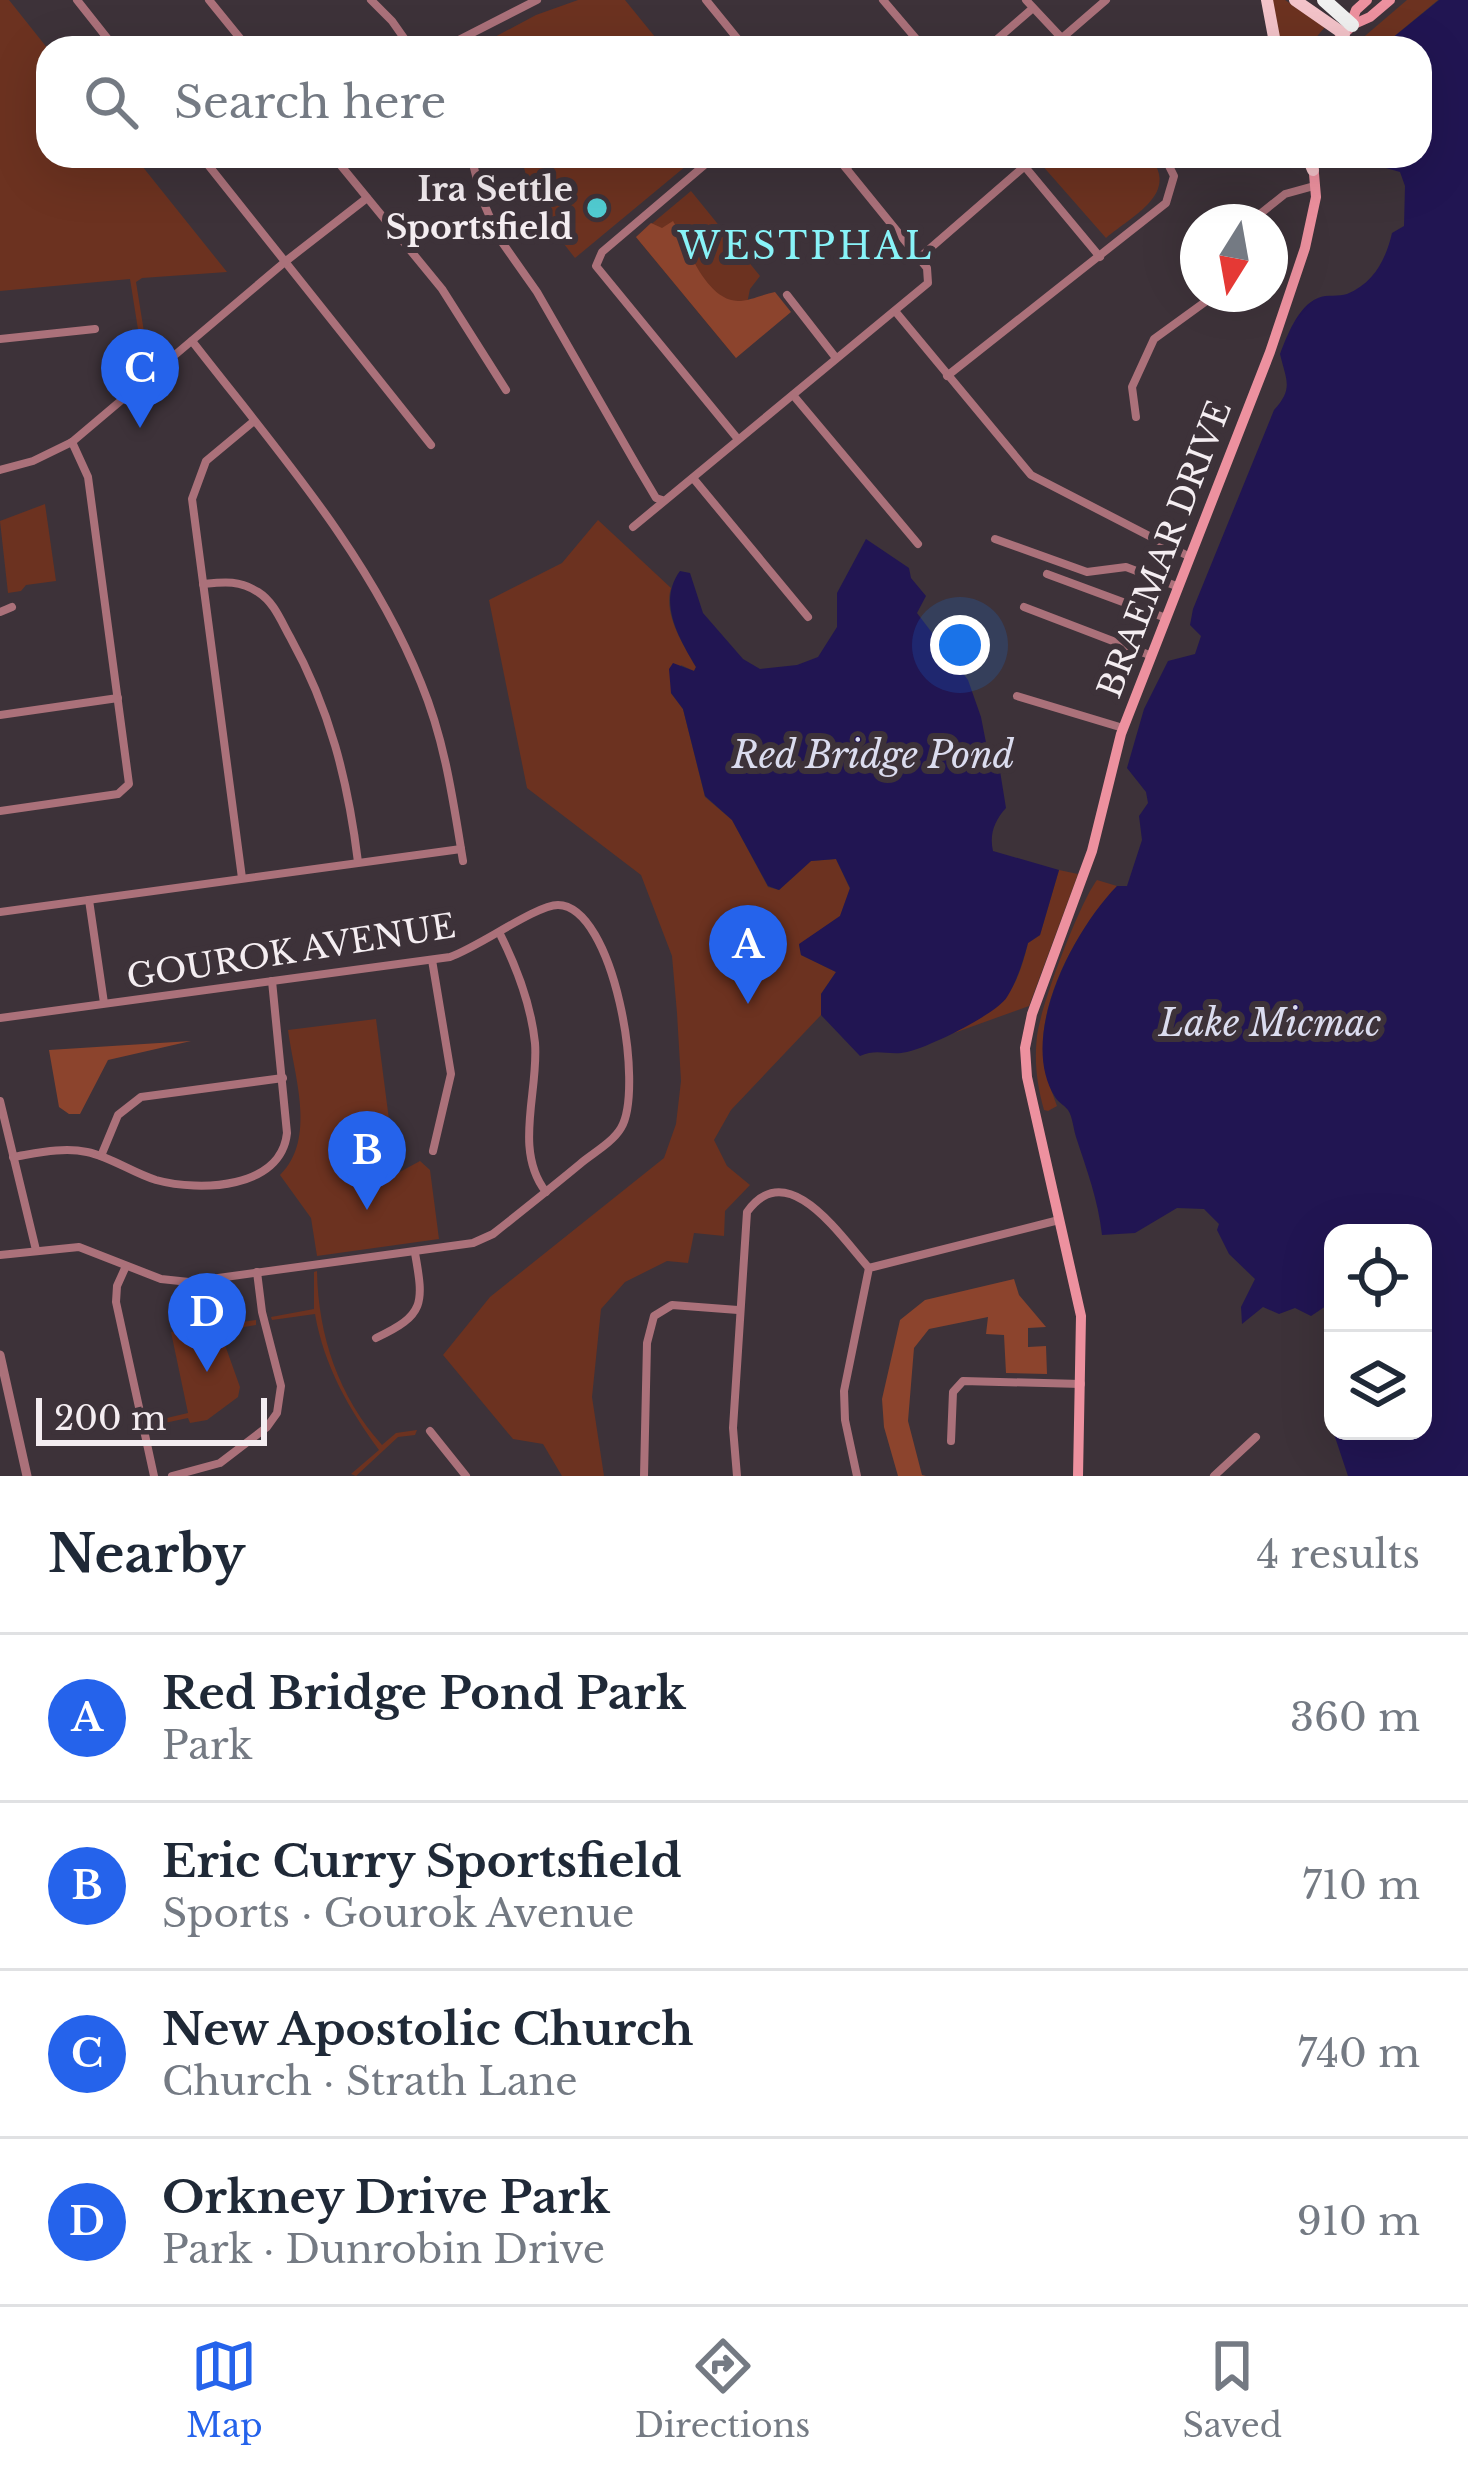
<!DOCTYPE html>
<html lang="en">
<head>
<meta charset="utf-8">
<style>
  :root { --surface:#fff; --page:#f2f2f3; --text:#1f2937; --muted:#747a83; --line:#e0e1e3; --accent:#2563eb }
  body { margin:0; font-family:"Libre Baskerville",serif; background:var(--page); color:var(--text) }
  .controls { position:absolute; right:36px; bottom:36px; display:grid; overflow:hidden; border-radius:24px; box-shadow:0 12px 48px #0002 }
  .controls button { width:108px; height:108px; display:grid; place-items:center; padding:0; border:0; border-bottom:3px solid var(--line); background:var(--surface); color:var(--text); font:60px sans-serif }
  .compass { position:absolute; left:1180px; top:204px; width:108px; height:108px; border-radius:50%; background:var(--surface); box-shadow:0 12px 48px #0002; rotate:191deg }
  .scale { position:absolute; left:36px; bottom:30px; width:231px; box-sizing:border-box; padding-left:12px; border:6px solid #f4edf1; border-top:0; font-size:33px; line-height:42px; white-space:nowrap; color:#f4edf1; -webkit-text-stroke:9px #3d3239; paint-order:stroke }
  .you { position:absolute; left:960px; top:645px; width:42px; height:42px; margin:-30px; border:9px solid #fff; border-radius:50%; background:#1a73e8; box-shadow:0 0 0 18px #1a73e833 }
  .badge { display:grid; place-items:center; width:78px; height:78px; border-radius:50%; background:var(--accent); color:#fff; font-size:39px; font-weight:700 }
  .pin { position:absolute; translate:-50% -99px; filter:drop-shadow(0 3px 6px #0008) }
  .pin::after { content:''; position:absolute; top:63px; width:42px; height:36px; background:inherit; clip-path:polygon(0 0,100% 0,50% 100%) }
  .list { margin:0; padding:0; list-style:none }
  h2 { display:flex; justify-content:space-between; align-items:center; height:156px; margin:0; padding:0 48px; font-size:51px }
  h2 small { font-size:39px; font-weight:400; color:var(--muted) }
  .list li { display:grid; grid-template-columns:78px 1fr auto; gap:36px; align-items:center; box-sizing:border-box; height:168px; padding:0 48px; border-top:3px solid var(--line) }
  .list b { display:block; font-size:45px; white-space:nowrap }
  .list p { margin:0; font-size:39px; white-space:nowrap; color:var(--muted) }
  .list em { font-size:39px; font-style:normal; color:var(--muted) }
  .icon { flex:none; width:66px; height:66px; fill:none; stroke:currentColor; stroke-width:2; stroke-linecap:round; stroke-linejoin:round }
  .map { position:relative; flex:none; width:1468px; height:1476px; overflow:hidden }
  .search { position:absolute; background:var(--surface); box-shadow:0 12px 48px #0002; left:36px; right:36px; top:36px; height:132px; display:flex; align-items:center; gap:30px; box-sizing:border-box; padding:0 42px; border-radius:36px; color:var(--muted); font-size:45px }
  .sheet { height:828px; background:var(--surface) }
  nav { display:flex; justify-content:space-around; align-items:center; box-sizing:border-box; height:168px; border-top:3px solid var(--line); background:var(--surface); font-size:33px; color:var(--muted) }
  nav a { display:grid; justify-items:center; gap:6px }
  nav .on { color:var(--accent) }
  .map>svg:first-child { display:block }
  .green { fill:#6c3220 }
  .forest { fill:#8c442d }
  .water { fill:#211552 }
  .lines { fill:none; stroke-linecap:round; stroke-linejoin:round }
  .minor { stroke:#ab717a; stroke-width:8 }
  .tertiary { stroke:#ab717a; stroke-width:9 }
  .secondary { stroke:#ed919f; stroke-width:10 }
  .primary { stroke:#f3c3c9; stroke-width:12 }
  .motorway { stroke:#f0f0f0; stroke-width:14 }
  .poi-dot { fill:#51ccd2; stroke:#3d3239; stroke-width:4.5 }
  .labels { text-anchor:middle; stroke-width:12; stroke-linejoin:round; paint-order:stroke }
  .poi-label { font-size:33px; font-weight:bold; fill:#f4edf1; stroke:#3d3239; text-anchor:end }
  .street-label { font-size:33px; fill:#f4edf1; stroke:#3d3239 }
  .neighbourhood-label { font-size:36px; letter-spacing:3px; fill:#88f3f8; stroke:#3d3239 }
  .water-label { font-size:36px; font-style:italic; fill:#dbdcef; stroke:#3d3239 }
</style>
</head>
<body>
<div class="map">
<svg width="1468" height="1476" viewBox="0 0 1468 1476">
  <rect width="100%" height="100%" fill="#3d3239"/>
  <g class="green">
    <path d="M0 0H9L48 49V156H134L227 272 142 278 136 282 149 363 144 367 130 279 0 291Z"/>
    <path d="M578 0H625L664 48H497L491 39 536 15Z"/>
    <path d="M1266 0H1285L1325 27 1307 48H1278Z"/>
    <path d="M1407 0H1438L1380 48 1352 47Z"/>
    <path d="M521 156H698L575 258 553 230 539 180 528 183Z"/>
    <path d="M1034 156H1149C1181 193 1133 215 1106 238Z"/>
    <path d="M691 191 760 276 750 289 736 358 636 237Z"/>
    <path d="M45 504 56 581 26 585 21 591 8 593 0 521Z"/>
    <path d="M598 520 671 588C663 614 683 644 696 667L694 671 681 665 671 693 683 709 705 797 732 820 768 887 779 890 811 861 836 859 850 889 840 916 799 945 801 955 836 972 821 994V1015L731 1110 714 1140 727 1166 750 1185 725 1211 724 1236 694 1233 688 1263 667 1261 625 1282 601 1309 592 1397 604 1476H562L543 1444 513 1439 443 1355 490 1297 664 1158 676 1124 681 1081 677 1013 672 956 641 875 527 788 489 600 562 563Z"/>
    <path d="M1059 870 1078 874 1029 1006 954 1033C1002 1003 1014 1001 1028 943L1040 935Z"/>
    <path d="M1097 880 1117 886C1080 925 1040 996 1043 1053 1043 1069 1052 1092 1057 1106L1048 1111 1044 1110C1037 1085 1034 1062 1037 1036 1041 1005 1079 904 1097 880Z"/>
    <path d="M376 1019 396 1174 420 1161 430 1170 439 1239 317 1256 311 1218 280 1175C317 1139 294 1076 288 1030Z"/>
    <path d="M317 1271C318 1336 339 1397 382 1445L396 1433 417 1430 415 1435 398 1437 356 1476 351 1474 379 1450C349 1409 324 1366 315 1314L272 1320 271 1317 314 1309V1272Z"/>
    <path d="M256 1320V1325L220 1331 240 1387 238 1397 207 1420 190 1423 188 1418 155 1425 154 1421 188 1413 171 1332Z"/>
  </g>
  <g class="forest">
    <path d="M673 221C687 245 705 300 738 301 749 301 764 294 775 292L791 312 736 358 636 237 651 223 662 228Z"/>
    <path d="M191 1041 108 1060 80 1114H69L59 1107 49 1050Z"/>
    <path d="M1014 1279 1019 1295 1046 1327 1028 1328V1347L1046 1346 1047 1374 1006 1373 1004 1335 986 1334 988 1317 929 1329 914 1348 908 1421 922 1475 926 1476H898L884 1427 882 1399 900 1320 925 1300Z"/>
  </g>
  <g class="water">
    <path d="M1439 0H1468V1476H1348L1333 1431H1423V1233H1333V1328L1326 1306 1311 1316 1295 1308 1279 1314 1263 1307 1242 1324 1241 1307 1255 1279 1229 1254 1217 1230 1219 1224 1204 1209 1177 1208 1135 1233 1102 1235C1098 1199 1087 1171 1076 1137 1073 1128 1073 1118 1068 1110 1064 1105 1058 1102 1055 1097 1017 1036 1074 930 1117 886H1127L1142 840 1139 816 1148 803 1146 792 1127 768 1144 709 1168 661 1195 654 1201 636 1190 625 1193 609 1274 410C1294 388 1286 380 1280 354 1287 336 1298 306 1318 298 1327 294 1339 297 1347 294 1374 283 1386 259 1392 233L1404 226 1405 186 1400 172 1386 168 1394 156H1420V48H1380Z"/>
    <path d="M866 539 909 568 911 578 926 596 917 613 968 680 981 717 988 753 1000 771 1006 808C995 820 989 834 993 851L1059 870 1040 935 1028 943C1023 962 1017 981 1007 997 997 1014 927 1048 907 1052 889 1056 877 1048 860 1056L821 1015V994L836 972 801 955 799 944 840 916 850 888 836 859 811 861 779 890 768 886 732 820 705 796 683 709 671 693 669 669 673 663 694 671 696 667C679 638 657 602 680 571L690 573 703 613 743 659 760 669 797 665 818 657 837 627V593Z"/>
  </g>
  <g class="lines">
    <g class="minor">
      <path d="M77 0 115 48"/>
      <path d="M209 0 248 48"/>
      <path d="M371 0 392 21 411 48"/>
      <path d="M706 0 745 48"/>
      <path d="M883 0 924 48"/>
      <path d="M1026 0 1071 48"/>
      <path d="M1062 38 1106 0"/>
      <path d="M443 48 537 0"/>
      <path d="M987 48 1033 8"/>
      <path d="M201 156 431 445"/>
      <path d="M333 156 442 289 506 390"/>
      <path d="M471 156 482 199 499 238 537 292 637 466 656 498 662 500"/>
      <path d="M715 156 602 252 596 266 737 438"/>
      <path d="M1016 156 1100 257"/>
      <path d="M846 168 860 156"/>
      <path d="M1250 222 1285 194 1314 186"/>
      <path d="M919 258 1025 166"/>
      <path d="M787 295 836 358"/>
      <path d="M895 311 1031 475 1190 557"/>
      <path d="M0 339 95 329"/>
      <path d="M192 341C275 448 370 555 421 683 445 741 453 800 463 861"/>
      <path d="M947 376 1166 203 1174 176 1164 156"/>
      <path d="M793 395 918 544"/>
      <path d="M1136 417 1132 387 1154 339 1216 294"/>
      <path d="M0 470 33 461 72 442 286 261 367 198"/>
      <path d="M693 478 808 617"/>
      <path d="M633 527 928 283 927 268 836 156"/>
      <path d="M995 539 1087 572 1126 567 1179 587"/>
      <path d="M1047 574 1166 618"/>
      <path d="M203 584C224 582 239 580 258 592 274 602 281 621 290 637 330 709 348 781 358 862"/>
      <path d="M1024 607 1152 656"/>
      <path d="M0 612 12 607"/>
      <path d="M1017 696 1123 728"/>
      <path d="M0 715 118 698"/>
      <path d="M0 811 118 794 129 784 88 477 72 442"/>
      <path d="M242 878 192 499 206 461 254 421"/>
      <path d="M89 900 104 1003"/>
      <path d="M0 912 461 849"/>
      <path d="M500 934C517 968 531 1004 535 1043 539 1091 513 1150 546 1192"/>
      <path d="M432 960 451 1074 433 1151"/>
      <path d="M0 1018 450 957C479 947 536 905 558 905 614 906 645 1088 621 1128 612 1143 593 1153 580 1164 551 1188 522 1211 493 1234L473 1243 189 1282 161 1279 79 1247 0 1255"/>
      <path d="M0 1101 36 1250"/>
      <path d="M101 1156 118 1115 141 1097 283 1078"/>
      <path d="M13 1157C38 1153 63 1147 87 1152 111 1157 133 1173 156 1180 200 1192 281 1189 287 1133L272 981"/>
      <path d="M126 1266 117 1286 116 1302 154 1476"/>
      <path d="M376 1338C425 1315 424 1304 415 1253"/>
      <path d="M430 1431 466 1476"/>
      <path d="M951 1441 953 1392 963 1381 1081 1384"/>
      <path d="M172 1476 220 1463 267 1427 277 1413 281 1386 262 1312 257 1272"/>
      <path d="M644 1476 647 1343 654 1316 672 1305 738 1310"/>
      <path d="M737 1476 733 1428 747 1212C788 1155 841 1237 869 1268"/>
      <path d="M857 1476 845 1420 844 1391 869 1268 1059 1220"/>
      <path d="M1214 1476 1256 1437"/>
    </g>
    <path class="tertiary" d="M0 1355 27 1476"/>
    <g class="secondary">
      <path d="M1352 25 1370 17 1390 0"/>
      <path d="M1329 48 1349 29 1356 10 1367 0"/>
      <path d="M1078 1476 1081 1316 1027 1077 1025 1048 1032 1014 1092 851 1121 734 1270 352 1305 248 1316 197 1313 162"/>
    </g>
    <g class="primary">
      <path d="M1267 0 1276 48"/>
      <path d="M1295 0 1344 34"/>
      <path d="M1307 156 1313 170"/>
    </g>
    <path class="motorway" d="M1324 0 1352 25"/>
  </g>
  <circle class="poi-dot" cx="597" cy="208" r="12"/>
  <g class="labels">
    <g class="poi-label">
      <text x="573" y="201">Ira Settle<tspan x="573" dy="38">Sportsfield</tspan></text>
    </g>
    <g class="street-label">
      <text transform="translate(1164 549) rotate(-69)" y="12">BRAEMAR DRIVE</text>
      <text transform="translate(291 951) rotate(-9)" y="12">GOUROK AVENUE</text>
    </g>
    <g class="neighbourhood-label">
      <text x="806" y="259">WESTPHAL</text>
    </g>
    <g class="water-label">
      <text x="873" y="768">Red Bridge Pond</text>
      <text x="1270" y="1036">Lake Micmac</text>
    </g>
  </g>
</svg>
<div class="controls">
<button><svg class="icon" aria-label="locate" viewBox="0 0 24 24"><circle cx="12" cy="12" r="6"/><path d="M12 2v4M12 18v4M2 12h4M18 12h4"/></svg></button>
<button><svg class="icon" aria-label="layers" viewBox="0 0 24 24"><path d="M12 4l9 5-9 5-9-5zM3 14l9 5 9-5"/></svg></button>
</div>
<svg class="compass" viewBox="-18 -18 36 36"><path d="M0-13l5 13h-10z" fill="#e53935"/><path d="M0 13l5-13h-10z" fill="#747a83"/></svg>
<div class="scale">200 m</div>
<div class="you"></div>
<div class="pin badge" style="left:748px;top:1004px">A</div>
<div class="pin badge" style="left:367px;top:1210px">B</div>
<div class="pin badge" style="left:140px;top:428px">C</div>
<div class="pin badge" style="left:207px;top:1372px">D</div>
<div class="search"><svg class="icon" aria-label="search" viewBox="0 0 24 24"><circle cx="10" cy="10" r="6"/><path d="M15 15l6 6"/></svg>Search here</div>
</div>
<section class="sheet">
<h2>Nearby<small>4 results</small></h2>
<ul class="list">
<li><span class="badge">A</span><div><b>Red Bridge Pond Park</b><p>Park</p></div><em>360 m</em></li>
<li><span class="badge">B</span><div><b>Eric Curry Sportsfield</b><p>Sports · Gourok Avenue</p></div><em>710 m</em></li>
<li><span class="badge">C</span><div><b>New Apostolic Church</b><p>Church · Strath Lane</p></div><em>740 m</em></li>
<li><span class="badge">D</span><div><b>Orkney Drive Park</b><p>Park · Dunrobin Drive</p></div><em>910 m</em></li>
</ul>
</section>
<nav>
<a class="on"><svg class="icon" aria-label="map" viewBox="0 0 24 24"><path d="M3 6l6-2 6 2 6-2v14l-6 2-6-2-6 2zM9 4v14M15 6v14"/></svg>Map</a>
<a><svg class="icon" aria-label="directions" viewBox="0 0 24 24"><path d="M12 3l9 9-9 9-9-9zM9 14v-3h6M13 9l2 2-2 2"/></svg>Directions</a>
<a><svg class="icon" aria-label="saved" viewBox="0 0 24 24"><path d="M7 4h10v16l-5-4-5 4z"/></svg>Saved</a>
</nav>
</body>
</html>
